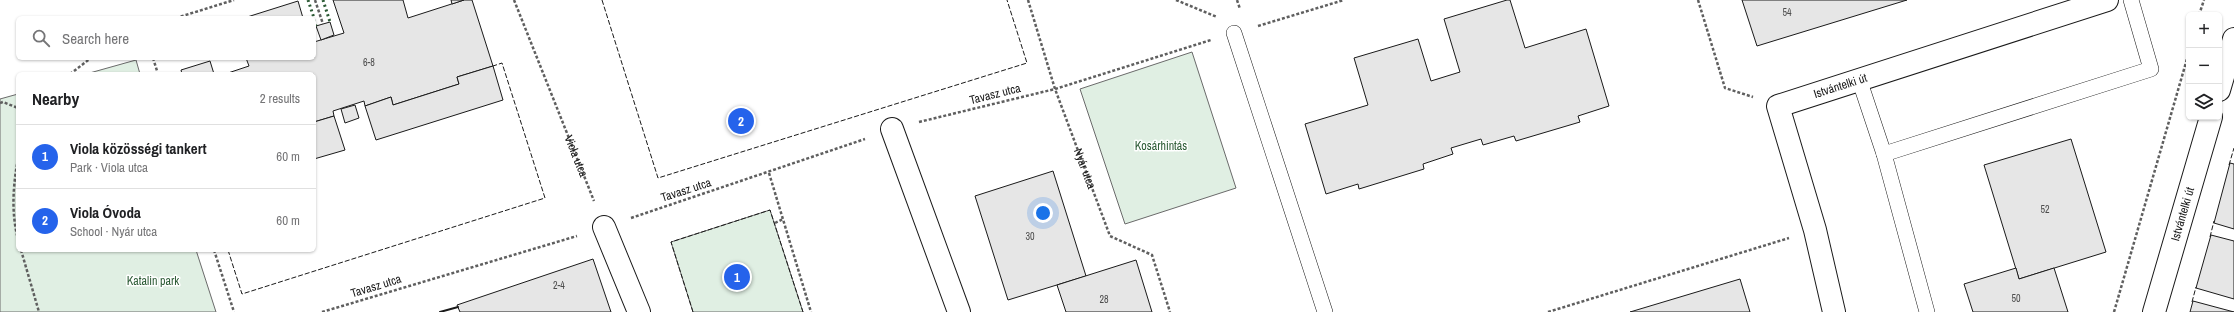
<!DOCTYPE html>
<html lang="en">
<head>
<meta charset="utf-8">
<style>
  :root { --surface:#fff; --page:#f6f6f6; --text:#202124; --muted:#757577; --line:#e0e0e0; --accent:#2563eb }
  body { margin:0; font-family:"Archivo Narrow",sans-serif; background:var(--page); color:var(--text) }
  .controls { position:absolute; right:12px; top:12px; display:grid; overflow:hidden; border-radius:6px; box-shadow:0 1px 3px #0004 }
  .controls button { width:36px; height:36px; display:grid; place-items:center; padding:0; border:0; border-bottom:1px solid var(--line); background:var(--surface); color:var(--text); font:20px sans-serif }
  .you { position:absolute; left:1043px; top:213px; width:14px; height:14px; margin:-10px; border:3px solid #fff; border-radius:50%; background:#1a73e8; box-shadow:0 0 0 6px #1a73e833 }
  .badge { display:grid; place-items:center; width:26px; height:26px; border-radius:50%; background:var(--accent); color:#fff; font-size:13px; font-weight:700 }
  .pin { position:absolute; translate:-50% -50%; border:2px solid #fff; box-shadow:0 1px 4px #0006 }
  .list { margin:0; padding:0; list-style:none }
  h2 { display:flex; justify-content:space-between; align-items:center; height:52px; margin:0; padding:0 16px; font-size:17px }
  h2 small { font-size:13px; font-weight:400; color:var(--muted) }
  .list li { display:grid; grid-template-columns:26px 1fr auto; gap:12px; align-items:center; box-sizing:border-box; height:64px; padding:0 16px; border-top:1px solid var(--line) }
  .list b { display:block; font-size:15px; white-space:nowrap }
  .list p { margin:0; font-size:13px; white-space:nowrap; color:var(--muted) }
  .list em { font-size:13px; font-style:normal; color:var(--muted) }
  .icon { flex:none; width:22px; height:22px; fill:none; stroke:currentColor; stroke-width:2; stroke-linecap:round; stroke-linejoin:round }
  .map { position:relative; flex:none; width:2234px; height:312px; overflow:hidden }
  .search { position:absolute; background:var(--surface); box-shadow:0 1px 3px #0004; left:16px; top:16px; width:300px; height:44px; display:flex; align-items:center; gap:10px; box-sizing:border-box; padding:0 14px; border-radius:6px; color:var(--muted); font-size:15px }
  .panel { position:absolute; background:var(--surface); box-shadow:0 1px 3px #0004; left:16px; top:72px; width:300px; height:180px; border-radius:6px }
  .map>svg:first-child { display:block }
  .green { fill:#e0efe3; stroke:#6a6a6a }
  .building { fill:#e6e6e6; stroke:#1a1a1a }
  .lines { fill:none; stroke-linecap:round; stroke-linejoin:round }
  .service-casing { stroke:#1a1a1a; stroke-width:16 }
  .minor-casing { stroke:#1a1a1a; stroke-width:24 }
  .path { stroke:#5f5f5f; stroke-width:2.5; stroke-dasharray:3 2; stroke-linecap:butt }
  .service { stroke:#fff; stroke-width:15 }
  .minor { stroke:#fff; stroke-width:22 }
  .hedge { stroke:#2b5a34; stroke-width:3; stroke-dasharray:2 3; stroke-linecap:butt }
  .fence { stroke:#1a1a1a; stroke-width:1; stroke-dasharray:5 2; stroke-linecap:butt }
  .wall { stroke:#1a1a1a; stroke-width:2 }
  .labels { text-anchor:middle; stroke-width:3; stroke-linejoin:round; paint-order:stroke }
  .number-label { font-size:10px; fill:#4d4d4d }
  .street-label { font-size:12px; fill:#1a1a1a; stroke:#fff }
  .park-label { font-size:12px; fill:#2b5a34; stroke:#fff }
</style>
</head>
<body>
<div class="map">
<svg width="2234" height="312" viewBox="0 0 2234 312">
  <rect width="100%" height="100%" fill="#fff"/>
  <g class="green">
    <path d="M1192 52 1236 188 1125 224 1080 89Z"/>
    <path d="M136 60 140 74H86Z"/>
    <path d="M18 94V250H196L216 312H0V99Z"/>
    <path d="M770 210 803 312H693L671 242Z"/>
  </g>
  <g class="building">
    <path d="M333 0H403L408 18 464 0H472L493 66 457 77 459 84 393 105 391 97 365 106 364 101 333 111 334 116 314 122V74H225L249 66 246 58H314V42L344 33Z"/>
    <path d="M451 0H464L452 4Z"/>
    <path d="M1507 0H1510L1525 48 1586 29 1609 106 1578 116 1580 122 1516 141 1514 136 1483 145 1481 139 1451 148 1453 154 1423 164 1424 169 1359 189 1358 184 1326 194 1305 124 1368 105 1354 58 1418 39 1431 81 1460 72 1444 19Z"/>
    <path d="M1742 0H1907L1757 46Z"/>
    <path d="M298 1 303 18H244Z"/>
    <path d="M330 22 334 35 321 40 316 26Z"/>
    <path d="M210 61 214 74H182L181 70Z"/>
    <path d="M493 66 503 100 376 140 365 106 391 97 393 105 459 84 457 77Z"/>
    <path d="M355 105 359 118 345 123 341 109Z"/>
    <path d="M334 116 345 150 314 159V122Z"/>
    <path d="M2071 139 2106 252 2019 279 1984 165Z"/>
    <path d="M2230 163 2234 164V229L2214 223Z"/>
    <path d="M1053 171 1086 276 1008 300 975 196Z"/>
    <path d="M2211 235 2234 241V299L2196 288Z"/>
    <path d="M593 259 611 312H460L457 305Z"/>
    <path d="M1136 260 1152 312H1066L1057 285Z"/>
    <path d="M2016 268 2019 279 2054 268 2068 312H1973L1964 284Z"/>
    <path d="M1740 279 1750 312H1630Z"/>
    <path d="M2193 301 2234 312H2190Z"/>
  </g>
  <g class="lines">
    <defs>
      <g id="service">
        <path d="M1234 33 1325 312"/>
        <path d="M1859 79 1884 154"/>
        <path d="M1927 312 1884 154 2151 69 2131 0"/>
      </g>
      <g id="minor">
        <path d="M2219 90 2234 39"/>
        <path d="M892 129 959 312"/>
        <path d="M604 227 639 312"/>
        <path id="s3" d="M1834 312 1815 230 1778 106 2107 0"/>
        <path id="s4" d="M2154 312 2211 117"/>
      </g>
    </defs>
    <use href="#service" class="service-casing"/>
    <use href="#minor" class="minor-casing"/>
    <g class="path">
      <path d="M315 0 323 24"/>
      <path id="s1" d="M514 0 594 201"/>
      <path id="s2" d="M1028 0 1055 89 1110 236 1152 255 1170 312"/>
      <path d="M1176 0 1217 17"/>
      <path d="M1237 0 1240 9"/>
      <path d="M1698 0 1725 88 1753 97"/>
      <path d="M2199 15 2204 0"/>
      <path d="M176 18 234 0"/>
      <path d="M1258 26 1344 0"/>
      <path d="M153 58 158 74"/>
      <path d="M70 74 91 58"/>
      <path d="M0 103 3 102 18 108"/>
      <path d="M919 122 1055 89 1211 40"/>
      <path d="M18 159C13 185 11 213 18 239"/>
      <path d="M769 173 811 312"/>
      <path d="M631 218 865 139"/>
      <path d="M775 223 783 219"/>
      <path d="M21 250 39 312"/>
      <path d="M214 250 234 312"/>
      <path d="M322 312 577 236"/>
      <path d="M1548 312 1789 238"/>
      <path d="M2114 312 2189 52"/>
    </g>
    <use href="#service" class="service"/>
    <use href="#minor" class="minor"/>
    <g class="hedge">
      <path d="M308 0 314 18"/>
      <path d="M323 0 330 22"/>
      <path d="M314 20 316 26"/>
    </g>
    <g class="fence">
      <path d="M602 0 658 178 1027 63 1007 0"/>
      <path d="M2229 165 2234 148"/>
      <path d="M2210 237 2214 221"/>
      <path d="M228 250 242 294 545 198 502 63 493 66"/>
      <path d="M2192 302 2196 287"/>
      <path d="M693 312 671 242 770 210 803 312"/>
    </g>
    <path class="wall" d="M440 312 458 307"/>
  </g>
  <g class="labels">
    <g class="number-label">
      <text x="1787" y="16">54</text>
      <text x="369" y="66">6-8</text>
      <text x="2045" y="213">52</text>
      <text x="1030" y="240">30</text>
      <text x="559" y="289">2-4</text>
      <text x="2016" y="302">50</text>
      <text x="1104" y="303">28</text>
    </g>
    <g class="street-label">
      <text dy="4" stroke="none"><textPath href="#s3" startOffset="279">Istvántelki út</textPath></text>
      <text transform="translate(995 94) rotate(-14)" y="4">Tavasz utca</text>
      <text dy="4" stroke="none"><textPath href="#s1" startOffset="168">Viola utca</textPath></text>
      <text dy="4" stroke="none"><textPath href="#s2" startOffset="178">Nyár utca</textPath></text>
      <text transform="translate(686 190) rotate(-18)" y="4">Tavasz utca</text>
      <text dy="4" stroke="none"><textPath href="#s4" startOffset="102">Istvántelki út</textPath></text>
      <text transform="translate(376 286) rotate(-17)" y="4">Tavasz utca</text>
    </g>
    <g class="park-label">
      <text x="1161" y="150">Kosárhintás</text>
      <text x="153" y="285">Katalin park</text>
    </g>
  </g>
</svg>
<div class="controls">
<button>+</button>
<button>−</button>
<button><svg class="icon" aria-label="layers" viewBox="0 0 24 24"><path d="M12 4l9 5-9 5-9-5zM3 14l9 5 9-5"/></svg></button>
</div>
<div class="you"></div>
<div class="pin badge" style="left:737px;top:277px">1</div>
<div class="pin badge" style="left:741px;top:121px">2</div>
<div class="search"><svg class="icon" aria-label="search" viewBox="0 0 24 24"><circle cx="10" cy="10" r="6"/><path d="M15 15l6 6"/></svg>Search here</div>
<section class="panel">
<h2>Nearby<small>2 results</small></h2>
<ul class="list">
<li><span class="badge">1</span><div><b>Viola közösségi tankert</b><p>Park · Viola utca</p></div><em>60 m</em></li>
<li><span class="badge">2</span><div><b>Viola Óvoda</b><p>School · Nyár utca</p></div><em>60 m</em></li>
</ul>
</section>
</div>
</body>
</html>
